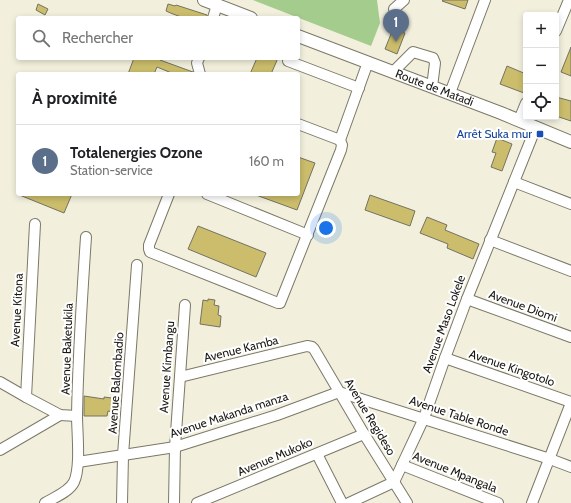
<!DOCTYPE html>
<html lang="fr">
<head>
<meta charset="utf-8">
<style>
  :root { --surface:#fff; --page:#f2f2f2; --text:#202124; --muted:#757577; --line:#e0e0e0; --accent:#b45309 }
  body { margin:0; font-family:Cabin,sans-serif; background:var(--page); color:var(--text) }
  .controls { position:absolute; right:12px; top:12px; display:grid; overflow:hidden; border-radius:4px; box-shadow:0 2px 6px #0003 }
  .controls button { width:36px; height:36px; display:grid; place-items:center; padding:0; border:0; border-bottom:1px solid var(--line); background:var(--surface); color:var(--text); font:20px sans-serif }
  .you { position:absolute; left:326px; top:228px; width:14px; height:14px; margin:-10px; border:3px solid #fff; border-radius:50%; background:#1a73e8; box-shadow:0 0 0 6px #1a73e833 }
  .badge { display:grid; place-items:center; width:26px; height:26px; border-radius:50%; background:var(--accent); color:#fff; font-size:13px; font-weight:700 }
  .pin { position:absolute; translate:-50% -33px; filter:drop-shadow(0 1px 2px #0008) }
  .pin::after { content:''; position:absolute; top:21px; width:14px; height:12px; background:inherit; clip-path:polygon(0 0,100% 0,50% 100%) }
  .list { margin:0; padding:0; list-style:none }
  h2 { display:flex; justify-content:space-between; align-items:center; height:52px; margin:0; padding:0 16px; font-size:17px }
  h2 small { font-size:13px; font-weight:400; color:var(--muted) }
  .list li { display:grid; grid-template-columns:26px 1fr auto; gap:12px; align-items:center; box-sizing:border-box; height:72px; padding:0 16px; border-top:1px solid var(--line) }
  .list b { display:block; font-size:15px; white-space:nowrap }
  .list p { margin:0; font-size:13px; white-space:nowrap; color:var(--muted) }
  .list em { font-size:13px; font-style:normal; color:var(--muted) }
  .icon { flex:none; width:22px; height:22px; fill:none; stroke:currentColor; stroke-width:2; stroke-linecap:round; stroke-linejoin:round }
  .map { position:relative; flex:none; width:571px; height:503px; overflow:hidden }
  .search { position:absolute; background:var(--surface); box-shadow:0 2px 6px #0003; left:16px; top:16px; width:284px; height:44px; display:flex; align-items:center; gap:10px; box-sizing:border-box; padding:0 14px; border-radius:4px; color:var(--muted); font-size:15px }
  .panel { position:absolute; background:var(--surface); box-shadow:0 2px 6px #0003; left:16px; top:72px; width:284px; height:124px; border-radius:4px }
  .map>svg:first-child { display:block }
  .green { fill:#a4cc8c }
  .building { fill:#cbbd6b; stroke:#747262 }
  .lines { fill:none; stroke-linecap:round; stroke-linejoin:round }
  .minor-casing { stroke:#7b7868; stroke-width:12 }
  .major-casing { stroke:#7b7868; stroke-width:14 }
  .minor { stroke:#fff; stroke-width:10 }
  .major { stroke:#fff; stroke-width:12 }
  .transit-dot { fill:#1a4fb4; stroke:#fff; stroke-width:1.5 }
  .labels { text-anchor:middle; stroke-width:4; stroke-linejoin:round; paint-order:stroke }
  .street-label { font-size:12px; fill:#191711; stroke:#fff }
  .transit-label { font-size:12px; fill:#164399; stroke:#fff; text-anchor:end }
</style>
</head>
<body>
<div class="map">
<svg width="571" height="503" viewBox="0 0 571 503">
  <rect width="100%" height="100%" fill="#f2f0dd"/>
  <path class="green" d="M253 0H377L380 23 371 46Z"/>
  <g class="building">
    <path d="M443 0H468L465 9 442 1Z"/>
    <path d="M38 4 48 9 45 15 36 10Z"/>
    <path d="M168 4 175 6 176 5 207 15V18H184L173 14 166 11Z"/>
    <path d="M393 29 405 33 397 54 385 49Z"/>
    <path d="M571 47V76L561 72Z"/>
    <path d="M134 58H160V60L193 72V74H174L157 67 154 74H128Z"/>
    <path d="M257 58H278L271 74H250Z"/>
    <path d="M507 66 526 74V88L524 93 500 84Z"/>
    <path d="M556 97 571 101V121L556 116Z"/>
    <path d="M497 138 512 144 502 171 491 167 496 153 492 152Z"/>
    <path d="M298 157 315 163 297 210 256 195 298 194Z"/>
    <path d="M17 194H72L64 213Z"/>
    <path d="M370 195 415 211 410 226 365 210Z"/>
    <path d="M427 217 447 225 445 230 479 244 473 259 447 248 448 244 420 233Z"/>
    <path d="M198 226 266 253 256 277 188 249Z"/>
    <path d="M208 299 215 300 214 305 219 306 218 315 221 316 220 327 200 324 203 300 208 301Z"/>
    <path d="M84 396 104 399V397L120 399 118 413 108 411 107 416H84Z"/>
  </g>
  <g class="lines">
    <defs>
      <g id="minor">
        <path d="M394 9 404 0"/>
        <path d="M213 18 217 5"/>
        <path d="M556 31 569 0"/>
        <path d="M199 58 197 63 200 74"/>
        <path d="M288 61 359 88"/>
        <path d="M393 72 413 52 433 58 435 63 432 87"/>
        <path d="M450 93 485 0"/>
        <path d="M519 120 526 103"/>
        <path d="M298 124 340 140"/>
        <path d="M514 182 571 204"/>
        <path d="M169 194 149 245V249L150 252 278 303H280L341 150 342 145 340 140 368 62"/>
        <path d="M207 194 308 235"/>
        <path d="M490 240 571 271"/>
        <path d="M467 299 571 337"/>
        <path d="M445 358 571 402"/>
        <path d="M180 377 307 346 312 347 314 349 364 434 394 482 407 503"/>
        <path d="M0 382 26 397 60 415 77 416"/>
        <path d="M26 397 35 224"/>
        <path d="M0 450 60 415"/>
        <path d="M317 454 342 503"/>
        <path d="M78 462 175 447 277 415 339 392 550 459 571 467"/>
        <path d="M402 465 498 503"/>
        <path d="M45 503C55 497 69 492 74 482 81 467 77 433 77 415 78 356 82 296 86 237"/>
        <path d="M122 503 123 455 137 265"/>
        <path d="M174 503 175 447 185 305"/>
        <path d="M197 503 364 434"/>
        <path d="M349 503 394 482 402 465 424 418 445 358 467 299 536 127"/>
        <path d="M532 503 571 403"/>
      </g>
      <g id="major">
        <path d="M204 0 251 18"/>
        <path id="s1" d="M298 36 501 113 571 142"/>
      </g>
    </defs>
    <use href="#minor" class="minor-casing"/>
    <use href="#major" class="major-casing"/>
    <use href="#minor" class="minor"/>
    <use href="#major" class="major"/>
  </g>
  <rect class="transit-dot" x="536" y="130" width="8" height="8" rx="2"/>
  <g class="labels">
    <g class="street-label">
      <text dy="4" stroke="none"><textPath href="#s1" startOffset="146">Route de Matadi</textPath></text>
      <text transform="translate(523 306) rotate(20)" y="4">Avenue Diomi</text>
      <text transform="translate(17 310) rotate(-87)" y="4">Avenue Kitona</text>
      <text transform="translate(444 324) rotate(-70)" y="4">Avenue Maso Lokele</text>
      <text transform="translate(67 349) rotate(-88)" y="4">Avenue Baketukila</text>
      <text transform="translate(241 349) rotate(-14)" y="4">Avenue Kamba</text>
      <text transform="translate(167 367) rotate(-86)" y="4">Avenue Kimbangu</text>
      <text transform="translate(512 368) rotate(19)" y="4">Avenue Kingotolo</text>
      <text transform="translate(116 383) rotate(-86)" y="4">Avenue Balombadio</text>
      <text transform="translate(229 415) rotate(-18)" y="4">Avenue Makanda manza</text>
      <text transform="translate(459 416) rotate(18)" y="4">Avenue Table Ronde</text>
      <text transform="translate(370 417) rotate(59)" y="4">Avenue Regideso</text>
      <text transform="translate(275 457) rotate(-23)" y="4">Avenue Mukoko</text>
      <text transform="translate(455 472) rotate(22)" y="4">Avenue Mpangala</text>
    </g>
    <g class="transit-label">
      <text x="532" y="138">Arrêt Suka mur</text>
    </g>
  </g>
</svg>
<div class="controls">
<button>+</button>
<button>−</button>
<button><svg class="icon" aria-label="locate" viewBox="0 0 24 24"><circle cx="12" cy="12" r="6"/><path d="M12 2v4M12 18v4M2 12h4M18 12h4"/></svg></button>
</div>
<div class="you"></div>
<div class="pin badge" style="left:396px;top:42px;background:#5c6f8a">1</div>
<div class="search"><svg class="icon" aria-label="search" viewBox="0 0 24 24"><circle cx="10" cy="10" r="6"/><path d="M15 15l6 6"/></svg>Rechercher</div>
<section class="panel">
<h2>À proximité<small></small></h2>
<ul class="list">
<li><span class="badge" style="background:#5c6f8a">1</span><div><b>Totalenergies Ozone</b><p>Station-service</p></div><em>160 m</em></li>
</ul>
</section>
</div>
</body>
</html>
